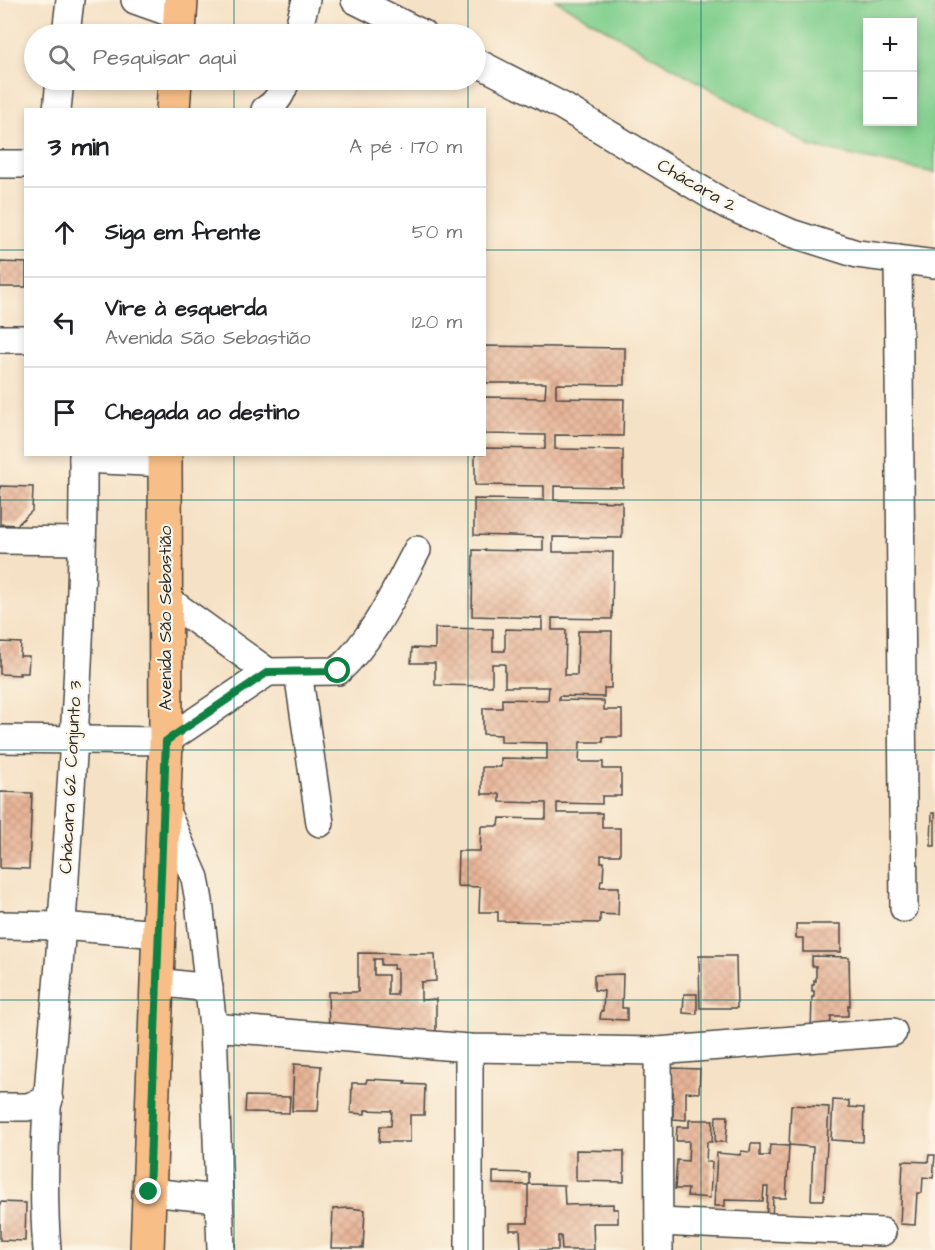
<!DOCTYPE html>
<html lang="pt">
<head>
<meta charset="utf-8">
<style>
  :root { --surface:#fff; --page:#f2f2f2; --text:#202124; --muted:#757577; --line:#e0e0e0 }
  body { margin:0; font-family:"Architects Daughter",sans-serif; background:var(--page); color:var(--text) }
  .controls { position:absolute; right:18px; top:18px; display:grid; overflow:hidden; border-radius:0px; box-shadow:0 3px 9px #0003 }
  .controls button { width:54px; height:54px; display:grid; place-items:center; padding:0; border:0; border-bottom:2px solid var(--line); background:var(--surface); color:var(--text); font:30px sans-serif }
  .stop { position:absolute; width:18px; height:18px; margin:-14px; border:4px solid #0b8043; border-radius:50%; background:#fff }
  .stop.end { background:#0b8043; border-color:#fff; box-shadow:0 2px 6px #0008 }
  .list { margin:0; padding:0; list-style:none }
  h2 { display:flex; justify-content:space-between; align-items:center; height:78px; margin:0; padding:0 24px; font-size:26px }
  h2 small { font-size:20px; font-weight:400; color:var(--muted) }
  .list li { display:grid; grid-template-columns:39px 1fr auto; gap:18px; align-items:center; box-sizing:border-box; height:90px; padding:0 24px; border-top:2px solid var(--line) }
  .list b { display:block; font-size:22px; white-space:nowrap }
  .list p { margin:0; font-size:20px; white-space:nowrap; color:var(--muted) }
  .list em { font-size:20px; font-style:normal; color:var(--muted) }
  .icon { flex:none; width:33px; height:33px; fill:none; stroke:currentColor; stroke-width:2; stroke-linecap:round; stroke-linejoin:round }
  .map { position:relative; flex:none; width:935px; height:1250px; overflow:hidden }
  .search { position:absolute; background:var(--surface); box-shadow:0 3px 9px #0003; left:24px; top:24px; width:462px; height:66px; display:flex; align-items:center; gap:15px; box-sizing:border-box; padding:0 21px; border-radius:33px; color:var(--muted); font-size:22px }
  .panel { position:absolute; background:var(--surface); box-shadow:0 3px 9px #0003; left:24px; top:108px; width:462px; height:348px; border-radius:0px }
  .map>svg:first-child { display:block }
  .grass { fill:#81cf8e; stroke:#567d5c; stroke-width:1.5; fill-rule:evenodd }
  .building { fill:url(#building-cross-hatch); fill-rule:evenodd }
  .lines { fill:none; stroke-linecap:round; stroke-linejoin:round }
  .minor-casing { stroke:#494642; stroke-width:30 }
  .major-casing { stroke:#494642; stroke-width:36 }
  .minor { stroke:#fff; stroke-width:27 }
  .major { stroke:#f7be88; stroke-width:33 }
  .route { stroke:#0b8043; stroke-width:8 }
  .grid { fill:none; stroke:#0f766e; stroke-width:1.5; stroke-opacity:0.55 }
  .labels { text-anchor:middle; stroke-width:4.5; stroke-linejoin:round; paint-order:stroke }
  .street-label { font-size:18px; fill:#2b2b2b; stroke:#fcf5e5 }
</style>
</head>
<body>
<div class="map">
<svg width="935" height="1250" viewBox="0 0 935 1250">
  <defs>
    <pattern id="building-cross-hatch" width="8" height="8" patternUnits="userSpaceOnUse" patternTransform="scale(1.5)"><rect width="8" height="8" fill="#e7b497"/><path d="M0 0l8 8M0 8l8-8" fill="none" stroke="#c69b82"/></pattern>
  </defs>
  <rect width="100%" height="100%" fill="#fcf5e5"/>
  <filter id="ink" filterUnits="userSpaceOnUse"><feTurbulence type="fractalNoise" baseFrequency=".0167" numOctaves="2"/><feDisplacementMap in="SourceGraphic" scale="12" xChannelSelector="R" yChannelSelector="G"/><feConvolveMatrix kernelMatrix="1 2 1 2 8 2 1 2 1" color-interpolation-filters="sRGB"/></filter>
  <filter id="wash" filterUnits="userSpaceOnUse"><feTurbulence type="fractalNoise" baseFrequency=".008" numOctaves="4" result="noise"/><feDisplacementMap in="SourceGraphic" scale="24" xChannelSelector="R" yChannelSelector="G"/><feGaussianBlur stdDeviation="1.35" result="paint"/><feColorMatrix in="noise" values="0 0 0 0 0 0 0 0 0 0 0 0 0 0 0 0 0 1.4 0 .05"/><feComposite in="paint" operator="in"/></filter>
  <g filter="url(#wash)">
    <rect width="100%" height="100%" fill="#f5e1c5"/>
    <path class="grass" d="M555 0H935V173L812 147ZM868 22H912V122H868Z"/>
    <g id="blocks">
      <g class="building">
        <path d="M0 262 26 263V287H0Z"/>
        <path d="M484 346 625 348V385L556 384V398L624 399 623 436 555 435V449L623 450V487L554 486V500L622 502V538L553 537V552H613L612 619 552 618V630H566L565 675H577L578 631H612L611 688H604V697L559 696V700L604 701V710H622V737H603V742H580L579 762H603V769H621V796H602V804L557 803V813H602V828H620V855H601V862H604L603 880H601L600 887H619L618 915 600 914V923L498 921V912H479L480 887 457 886 458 851H480L481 826H499L500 818 546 819V803L500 802V794H482V767H501V758L547 759V743L501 742V735L483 734V708H502V699L548 700 549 687H505V664H492V686L435 685V663H411L412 648 435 649V628L493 629V651H505V629L542 630V618L472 616 473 550 543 551V537L474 535V499L544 500V486L475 485V454H484V448L545 449V435L484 434V397L545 398 546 383H484Z"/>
        <path d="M0 486 33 487 32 511 17 525 0 524Z"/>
        <path d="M0 642 21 643 20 656H29L28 673H19L20 675 0 674Z"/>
        <path d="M0 792 32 793 29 869 0 868Z"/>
        <path d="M932 813H935V846H931Z"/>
        <path d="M796 924H841V952H803V938H796Z"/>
        <path d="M358 953 435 954 436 981 421 982V1000L436 999V1031H329L328 992H358ZM374 959H381V965H394L393 969H397V995H388V975H374Z"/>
        <path d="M699 956H736L737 1008H700Z"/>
        <path d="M812 956 849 957 850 1006 848 1005V1016H831L830 1032 811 1033 812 997H814V991H812V985H814V980L816 981V966H812Z"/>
        <path d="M623 974 622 1008H627V1020L600 1019 601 1011H603L604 991 594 990V975Z"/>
        <path d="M684 994H697V1014L683 1013Z"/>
        <path d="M294 1064 321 1066 318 1111H292Z"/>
        <path d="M670 1068 700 1069 699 1093 686 1092V1120L673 1119V1092H669Z"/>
        <path d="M367 1079 406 1081 405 1084 425 1085 424 1115H410V1142H379L380 1126H391L392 1111 365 1110V1114L351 1113 352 1083H366Z"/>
        <path d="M246 1096 290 1097 289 1113 245 1112Z"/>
        <path d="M833 1100 849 1101V1107L864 1108 863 1142 831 1140Z"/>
        <path d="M791 1105 829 1107 824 1200H811L813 1147 789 1145Z"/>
        <path d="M716 1116H728L726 1142H715Z"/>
        <path d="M689 1120H713L712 1142H707L706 1162H712L710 1198 687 1196 688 1189H675L677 1160 688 1161 689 1141H676L677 1127H689Z"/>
        <path d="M751 1144H760V1156H769L770 1145 789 1146 786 1198H773L772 1221H766L768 1187H764L763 1201 725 1200V1206H714L717 1153 740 1155 741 1151 750 1152Z"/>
        <path d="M576 1150 624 1151V1182L576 1181Z"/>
        <path d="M929 1155H935L933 1178 923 1177 922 1193H917L915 1225 900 1224 903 1161 928 1162Z"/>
        <path d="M493 1172 529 1173V1184L564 1185 565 1205 613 1204V1209H618V1223H593L594 1250H562L561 1236H558V1250H521L520 1230H510V1223H528V1185L493 1184Z"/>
        <path d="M0 1202 26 1203 25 1241 0 1240Z"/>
        <path d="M350 1208 365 1210 363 1248H331L333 1209Z"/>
      </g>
    </g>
  </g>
  <g filter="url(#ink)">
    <use href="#blocks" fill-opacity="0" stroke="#494642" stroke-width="1.5"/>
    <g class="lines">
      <defs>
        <g id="minor">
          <path d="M135 0 180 16"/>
          <path d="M355 0 423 34"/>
          <path d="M66 34 70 0"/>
          <path d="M297 34 306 0"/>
          <path d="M476 62 562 106 727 205 791 233 857 254 935 264"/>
          <path d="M57 110 60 80"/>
          <path d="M265 110C277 103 282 93 286 80"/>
          <path d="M0 164H26"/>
          <path d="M898 259 904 908"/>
          <path d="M0 339H26"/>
          <path d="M83 459 165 463"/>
          <path d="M0 540 82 541"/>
          <path d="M165 598 268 672 338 671C374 638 394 593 417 550"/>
          <path d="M298 672 320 823"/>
          <path d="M0 739 166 741 268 672"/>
          <path d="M164 807 195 878 199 901 213 1027 221 1250"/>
          <path d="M0 925 61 926 159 934"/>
          <path d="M157 982 209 988"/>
          <path d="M213 1027 469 1048 658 1051 893 1032"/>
          <path d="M469 1048V1250"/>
          <path d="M658 1051 659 1250"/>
          <path d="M0 1107H27L49 1100"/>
          <path d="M149 1192 219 1199"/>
          <path d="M659 1222 882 1232"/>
          <path d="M47 1250C39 1151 52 1050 60 952 71 787 84 620 83 454"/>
        </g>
        <g id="major">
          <path d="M179 34 181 0"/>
          <path d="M173 110 175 80"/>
          <path d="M147 1250 166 741 165 454"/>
        </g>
      </defs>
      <use href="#minor" class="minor-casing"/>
      <use href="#major" class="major-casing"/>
      <use href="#minor" class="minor"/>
      <use href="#major" class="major"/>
    </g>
  </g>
  <g class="lines" filter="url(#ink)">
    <path class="route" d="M149 1192 166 741 268 672 338 671"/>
  </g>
  <path class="grid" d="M234 0V34M468 0V34M701 0V1250M234 80V110M468 80V110M0 250H26M484 250H935M234 454V1250M468 454V1250M0 500H935M0 750H935M0 1000H935"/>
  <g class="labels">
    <g class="street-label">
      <text transform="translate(697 185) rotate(30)" y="6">Chácara 2</text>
      <text transform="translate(165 618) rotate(-90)" y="6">Avenida São Sebastião</text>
      <text transform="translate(70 777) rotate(-87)" y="6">Chácara 62 Conjunto 3</text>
    </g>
  </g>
</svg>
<div class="controls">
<button>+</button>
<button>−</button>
</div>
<div class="stop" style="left:338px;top:671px"></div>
<div class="stop end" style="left:149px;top:1192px"></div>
<div class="search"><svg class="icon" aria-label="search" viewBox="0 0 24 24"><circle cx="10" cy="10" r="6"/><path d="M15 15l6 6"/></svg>Pesquisar aqui</div>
<section class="panel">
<h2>3 min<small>A pé · 170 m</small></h2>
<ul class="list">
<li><svg class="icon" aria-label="ahead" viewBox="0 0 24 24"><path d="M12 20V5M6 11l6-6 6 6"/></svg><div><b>Siga em frente</b></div><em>50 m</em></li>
<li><svg class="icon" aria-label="left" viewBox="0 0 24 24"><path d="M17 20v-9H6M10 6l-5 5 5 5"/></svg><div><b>Vire à esquerda</b><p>Avenida São Sebastião</p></div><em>120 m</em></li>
<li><svg class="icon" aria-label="arrive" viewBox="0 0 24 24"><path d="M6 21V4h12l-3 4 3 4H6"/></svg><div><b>Chegada ao destino</b></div></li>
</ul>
</section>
</div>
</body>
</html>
